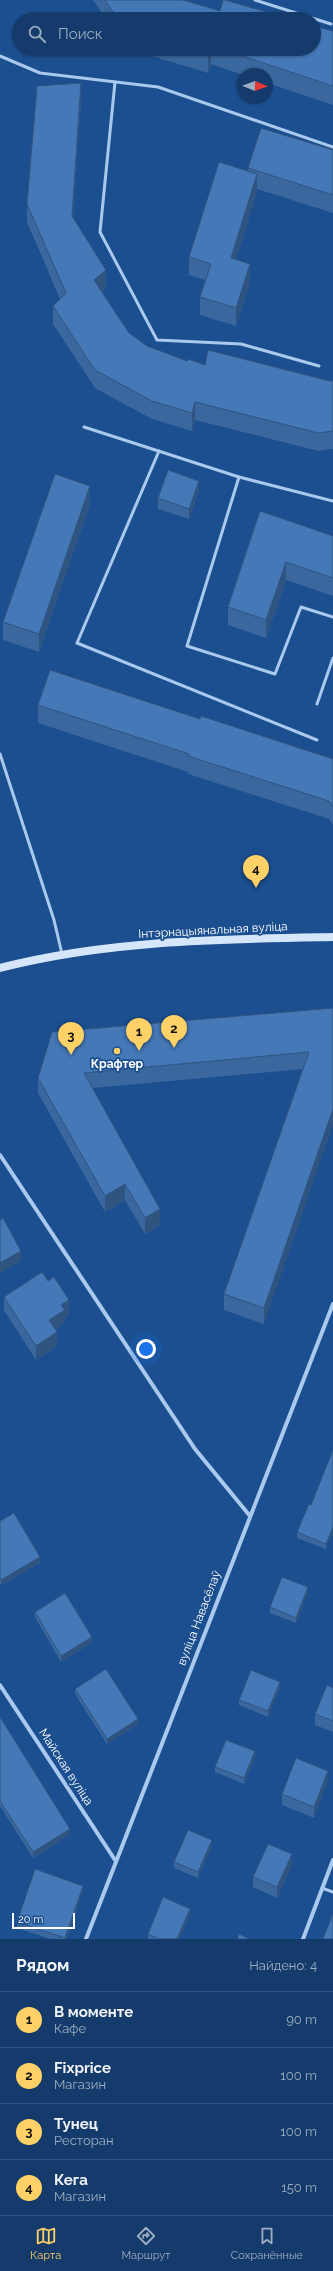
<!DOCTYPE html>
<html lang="ru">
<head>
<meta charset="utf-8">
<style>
  :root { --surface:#143b6b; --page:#214673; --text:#f1f3f6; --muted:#9dadc1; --line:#33557e; --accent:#ffd166 }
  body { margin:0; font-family:Raleway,sans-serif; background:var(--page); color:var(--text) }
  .compass { position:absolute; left:237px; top:68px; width:36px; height:36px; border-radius:50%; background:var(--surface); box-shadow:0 1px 3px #0004; rotate:91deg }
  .scale { position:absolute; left:12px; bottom:10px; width:63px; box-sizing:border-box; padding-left:4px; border:2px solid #fff; border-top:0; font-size:11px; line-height:14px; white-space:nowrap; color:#fff; -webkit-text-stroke:3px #1b4f8f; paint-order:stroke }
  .you { position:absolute; left:146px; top:1349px; width:14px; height:14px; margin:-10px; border:3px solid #fff; border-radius:50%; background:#1a73e8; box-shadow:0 0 0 6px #1a73e833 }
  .badge { display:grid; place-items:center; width:26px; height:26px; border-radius:50%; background:var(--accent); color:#111; font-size:13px; font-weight:700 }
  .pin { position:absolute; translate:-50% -33px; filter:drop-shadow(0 1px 2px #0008) }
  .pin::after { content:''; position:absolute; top:21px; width:14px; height:12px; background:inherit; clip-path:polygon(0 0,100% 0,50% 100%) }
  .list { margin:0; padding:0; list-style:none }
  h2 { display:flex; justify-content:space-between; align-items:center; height:52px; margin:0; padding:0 16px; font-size:17px }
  h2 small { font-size:13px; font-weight:400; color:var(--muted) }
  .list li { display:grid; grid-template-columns:26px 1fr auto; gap:12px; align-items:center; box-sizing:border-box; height:56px; padding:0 16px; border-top:1px solid var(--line) }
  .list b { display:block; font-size:15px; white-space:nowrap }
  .list p { margin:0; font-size:13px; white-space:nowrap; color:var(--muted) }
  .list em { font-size:13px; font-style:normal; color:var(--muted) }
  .icon { flex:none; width:22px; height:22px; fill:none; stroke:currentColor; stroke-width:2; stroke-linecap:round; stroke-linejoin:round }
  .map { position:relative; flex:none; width:333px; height:1939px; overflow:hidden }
  .search { position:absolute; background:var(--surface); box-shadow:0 1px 3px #0004; left:12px; right:12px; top:12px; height:44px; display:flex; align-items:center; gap:10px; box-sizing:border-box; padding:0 14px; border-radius:22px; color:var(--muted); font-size:15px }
  .sheet { height:276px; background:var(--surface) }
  nav { display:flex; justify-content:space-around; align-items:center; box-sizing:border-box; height:56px; border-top:1px solid var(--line); background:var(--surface); font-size:11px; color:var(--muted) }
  nav a { display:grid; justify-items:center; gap:2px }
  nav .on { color:var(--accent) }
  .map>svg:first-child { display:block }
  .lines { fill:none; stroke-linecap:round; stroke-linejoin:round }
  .lane { stroke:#a9c9ee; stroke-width:3 }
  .street { stroke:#a9c9ee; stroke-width:4 }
  .secondary { stroke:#d6e6fa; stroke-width:8 }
  .wall { fill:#3a679d }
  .shaded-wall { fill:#305480 }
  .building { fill:#4478b7; stroke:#305480 }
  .poi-dot { fill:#ffd166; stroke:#1b4f8f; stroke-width:1.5 }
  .labels { text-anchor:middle; stroke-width:3.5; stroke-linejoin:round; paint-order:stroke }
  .street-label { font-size:12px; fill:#fff; stroke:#1b4f8f }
  .poi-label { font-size:12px; font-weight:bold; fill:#fff; stroke:#1b4f8f }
</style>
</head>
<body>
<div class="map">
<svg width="333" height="1939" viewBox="0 0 333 1939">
  <rect width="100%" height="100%" fill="#1b4f8f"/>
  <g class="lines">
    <g class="lane">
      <path d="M255 0 331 24"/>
      <path d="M0 56 40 73 158 87 333 147"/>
      <path d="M115 82 100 232 157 340 241 344 319 366"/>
      <path d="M84 427 239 477 333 501"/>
      <path d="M159 451 77 643 317 740"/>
      <path d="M239 477 187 646 275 674 301 607 333 617"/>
      <path d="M317 704 333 658"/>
      <path d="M0 754 54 920 62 954"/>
      <path d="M322 1888 333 1892"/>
    </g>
    <g class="street">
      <path d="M0 1155 195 1449 250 1516"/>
      <path d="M0 1685 115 1860"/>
      <path d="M86 1939 333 1304"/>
      <path d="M303 1939 333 1860"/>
    </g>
    <path class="secondary" d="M0 968C108 940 223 939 333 937"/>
  </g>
  <g class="wall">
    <path d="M93 0H183L220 11 291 19H106Z"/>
    <path d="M333 31V105L267 83V74H243V75L211 64 208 73 145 54 138 49H314Z"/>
    <path d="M81 101 73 217 106 288 102 292 129 333 147 346 187 361 205 365 330 381H333V449L318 451 195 420 192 431 152 419 95 388 53 324V306L60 299 27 222V204Z"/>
    <path d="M333 150V213L257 189V192L236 259 250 282 236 326 200 315V297L205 280 189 275V257L248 171V168Z"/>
    <path d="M199 491 189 519 158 509V498Z"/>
    <path d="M90 504 39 652 3 640V622Z"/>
    <path d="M260 511 333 536V596L286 580 266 638 228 625V607Z"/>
    <path d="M38 705 200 719 333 759V825L329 819 188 774V772L38 723Z"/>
    <path d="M333 1008 264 1324 224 1310V1294L303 1069 93 1088 160 1225 145 1234 125 1200 105 1212 38 1093V1078Z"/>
    <path d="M4 1297 69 1314 65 1317V1323L55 1330 57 1346 36 1360 4 1310Z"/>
    <path d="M333 1450 326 1549 297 1538V1532L311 1505Z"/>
    <path d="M0 1521 40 1563 1 1585 0 1584Z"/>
    <path d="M308 1593 296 1623 270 1613V1607Z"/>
    <path d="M35 1612 92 1643 61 1662 35 1617Z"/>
    <path d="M280 1687 268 1717 239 1705V1700Z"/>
    <path d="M333 1688V1732L315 1725V1714Z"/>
    <path d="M75 1689 138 1724 107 1744 75 1694Z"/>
    <path d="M0 1717 70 1834 33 1858 0 1806Z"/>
    <path d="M255 1757 244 1784 215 1772V1767Z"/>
    <path d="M328 1781 314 1818 282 1805V1794Z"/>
    <path d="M212 1845 198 1878 174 1868V1862Z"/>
    <path d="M292 1865 277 1898 253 1887V1877Z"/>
    <path d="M83 1891 67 1939H50L17 1928V1922Z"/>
    <path d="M190 1915 179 1939H148V1934Z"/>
  </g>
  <g class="shaded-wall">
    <path d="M210 49H211V64L208 73V54Z"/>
    <path d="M81 83V101L72 234V216Z"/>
    <path d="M257 174V192L231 276V258Z"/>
    <path d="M250 264V282L236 326V308Z"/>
    <path d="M106 270V288L94 298V280Z"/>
    <path d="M195 402V420L192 431V413Z"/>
    <path d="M199 481V491L189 519V509Z"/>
    <path d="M90 486V504L39 652V634Z"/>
    <path d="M286 562V580L266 638V620Z"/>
    <path d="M333 1109V1125L264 1324V1308Z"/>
    <path d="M125 1184V1200L105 1212V1196Z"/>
    <path d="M160 1209V1225L145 1234V1218Z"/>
    <path d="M21 1251V1261L0 1273V1263Z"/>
    <path d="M69 1300V1314L65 1317V1323L49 1334V1320L61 1305Z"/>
    <path d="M57 1332V1346L36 1360V1346Z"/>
    <path d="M333 1527V1532L326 1549V1544Z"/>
    <path d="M40 1557V1563L1 1585V1580Z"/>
    <path d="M308 1587V1593L296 1623V1618Z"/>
    <path d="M92 1637V1643L61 1662V1656Z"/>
    <path d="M280 1682V1687L268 1717V1711Z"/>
    <path d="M138 1719V1724L107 1744V1739Z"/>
    <path d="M255 1751V1757L244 1784V1778Z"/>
    <path d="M328 1771V1781L314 1818V1807Z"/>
    <path d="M70 1829V1834L33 1858V1852Z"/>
    <path d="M212 1840V1845L198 1878V1872Z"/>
    <path d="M292 1854V1865L277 1898V1887Z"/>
    <path d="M83 1886V1891L67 1939H65Z"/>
    <path d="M190 1909V1915L179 1939H177Z"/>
  </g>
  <g class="building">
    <path d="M105 0H183L220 11 223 0H225L291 19H122L114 13Z"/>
    <path d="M314 26 333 31V86L221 49H314Z"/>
    <path d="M190 49H210L208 54Z"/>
    <path d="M81 83 72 216 106 270 94 280 129 333 147 346 187 361 188 359 205 365 208 350 330 381H333V431L318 433 195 402 192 413 152 401 95 370 53 306 66 293 27 204 37 86Z"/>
    <path d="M261 128 333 150V195L248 168Z"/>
    <path d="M219 162 257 174 231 258 250 264 236 308 200 297 211 264 189 257Z"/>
    <path d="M168 470 199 481 189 509 158 498Z"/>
    <path d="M55 474 90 486 39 634 3 622Z"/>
    <path d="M260 511 333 536V578L286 562 266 620 228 607Z"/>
    <path d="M50 670 200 719 201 716 333 759V807L329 801 188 756 189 754 38 705Z"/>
    <path d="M333 1008V1109L264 1308 224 1294 309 1052 84 1073 160 1209 145 1218 125 1184 105 1196 38 1078 52 1032Z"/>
    <path d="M3 1218 21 1251 0 1263V1220Z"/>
    <path d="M42 1272 48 1281 54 1277 69 1300 61 1305 65 1310 49 1320 57 1332 36 1346 4 1297Z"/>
    <path d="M333 1450V1527L326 1544 297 1532 309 1504 311 1505Z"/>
    <path d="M14 1513 40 1557 1 1580 0 1578V1521Z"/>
    <path d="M282 1577 308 1587 296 1618 270 1607Z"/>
    <path d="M65 1593 92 1637 61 1656 35 1612Z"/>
    <path d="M106 1669 138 1719 107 1739 75 1689Z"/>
    <path d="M251 1670 280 1682 268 1711 239 1700Z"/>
    <path d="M327 1685 333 1688V1721L315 1714Z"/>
    <path d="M0 1717 70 1829 33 1852 0 1801Z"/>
    <path d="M226 1740 255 1751 244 1778 215 1767Z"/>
    <path d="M296 1758 328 1771 314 1807 282 1794Z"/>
    <path d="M188 1830 212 1840 198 1872 174 1862Z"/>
    <path d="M268 1844 292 1854 277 1887 253 1877Z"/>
    <path d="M35 1869 83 1886 65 1938 17 1922Z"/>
    <path d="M163 1897 190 1909 177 1939H159L148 1934Z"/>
    <path d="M333 1914V1939H324L323 1938Z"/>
    <path d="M239 1934 250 1939H237Z"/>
  </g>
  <circle class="poi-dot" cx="117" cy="1051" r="4"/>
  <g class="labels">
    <g class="street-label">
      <text transform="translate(213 930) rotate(-3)" y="4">Інтэрнацыянальная вуліца</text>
      <text transform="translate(199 1618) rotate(-69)" y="4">вуліца Навасёлаў</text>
      <text transform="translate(66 1767) rotate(57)" y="4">Майская вуліца</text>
    </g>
    <g class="poi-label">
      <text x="117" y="1068">Крафтер</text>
    </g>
  </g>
</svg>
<svg class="compass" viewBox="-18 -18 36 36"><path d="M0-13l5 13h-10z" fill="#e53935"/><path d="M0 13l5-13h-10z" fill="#9dadc1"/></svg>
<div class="scale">20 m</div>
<div class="you"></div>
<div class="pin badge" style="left:139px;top:1051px">1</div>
<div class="pin badge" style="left:174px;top:1048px">2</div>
<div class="pin badge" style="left:71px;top:1055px">3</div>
<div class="pin badge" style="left:256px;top:888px">4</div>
<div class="search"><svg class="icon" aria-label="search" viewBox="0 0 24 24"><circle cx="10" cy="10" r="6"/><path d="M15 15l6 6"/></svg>Поиск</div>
</div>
<section class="sheet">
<h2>Рядом<small>Найдено: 4</small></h2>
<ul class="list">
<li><span class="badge">1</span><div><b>В моменте</b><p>Кафе</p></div><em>90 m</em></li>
<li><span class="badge">2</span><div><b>Fixprice</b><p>Магазин</p></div><em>100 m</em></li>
<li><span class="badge">3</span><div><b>Тунец</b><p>Ресторан</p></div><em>100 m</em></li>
<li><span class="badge">4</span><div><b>Кега</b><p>Магазин</p></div><em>150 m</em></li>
</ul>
</section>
<nav>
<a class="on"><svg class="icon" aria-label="map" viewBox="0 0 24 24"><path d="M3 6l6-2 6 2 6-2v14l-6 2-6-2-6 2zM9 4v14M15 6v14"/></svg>Карта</a>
<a><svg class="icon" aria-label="directions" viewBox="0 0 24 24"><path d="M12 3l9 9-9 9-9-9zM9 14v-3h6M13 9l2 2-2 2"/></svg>Маршрут</a>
<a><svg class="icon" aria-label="saved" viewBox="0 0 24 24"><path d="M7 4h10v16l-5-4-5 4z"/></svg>Сохранённые</a>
</nav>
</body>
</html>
